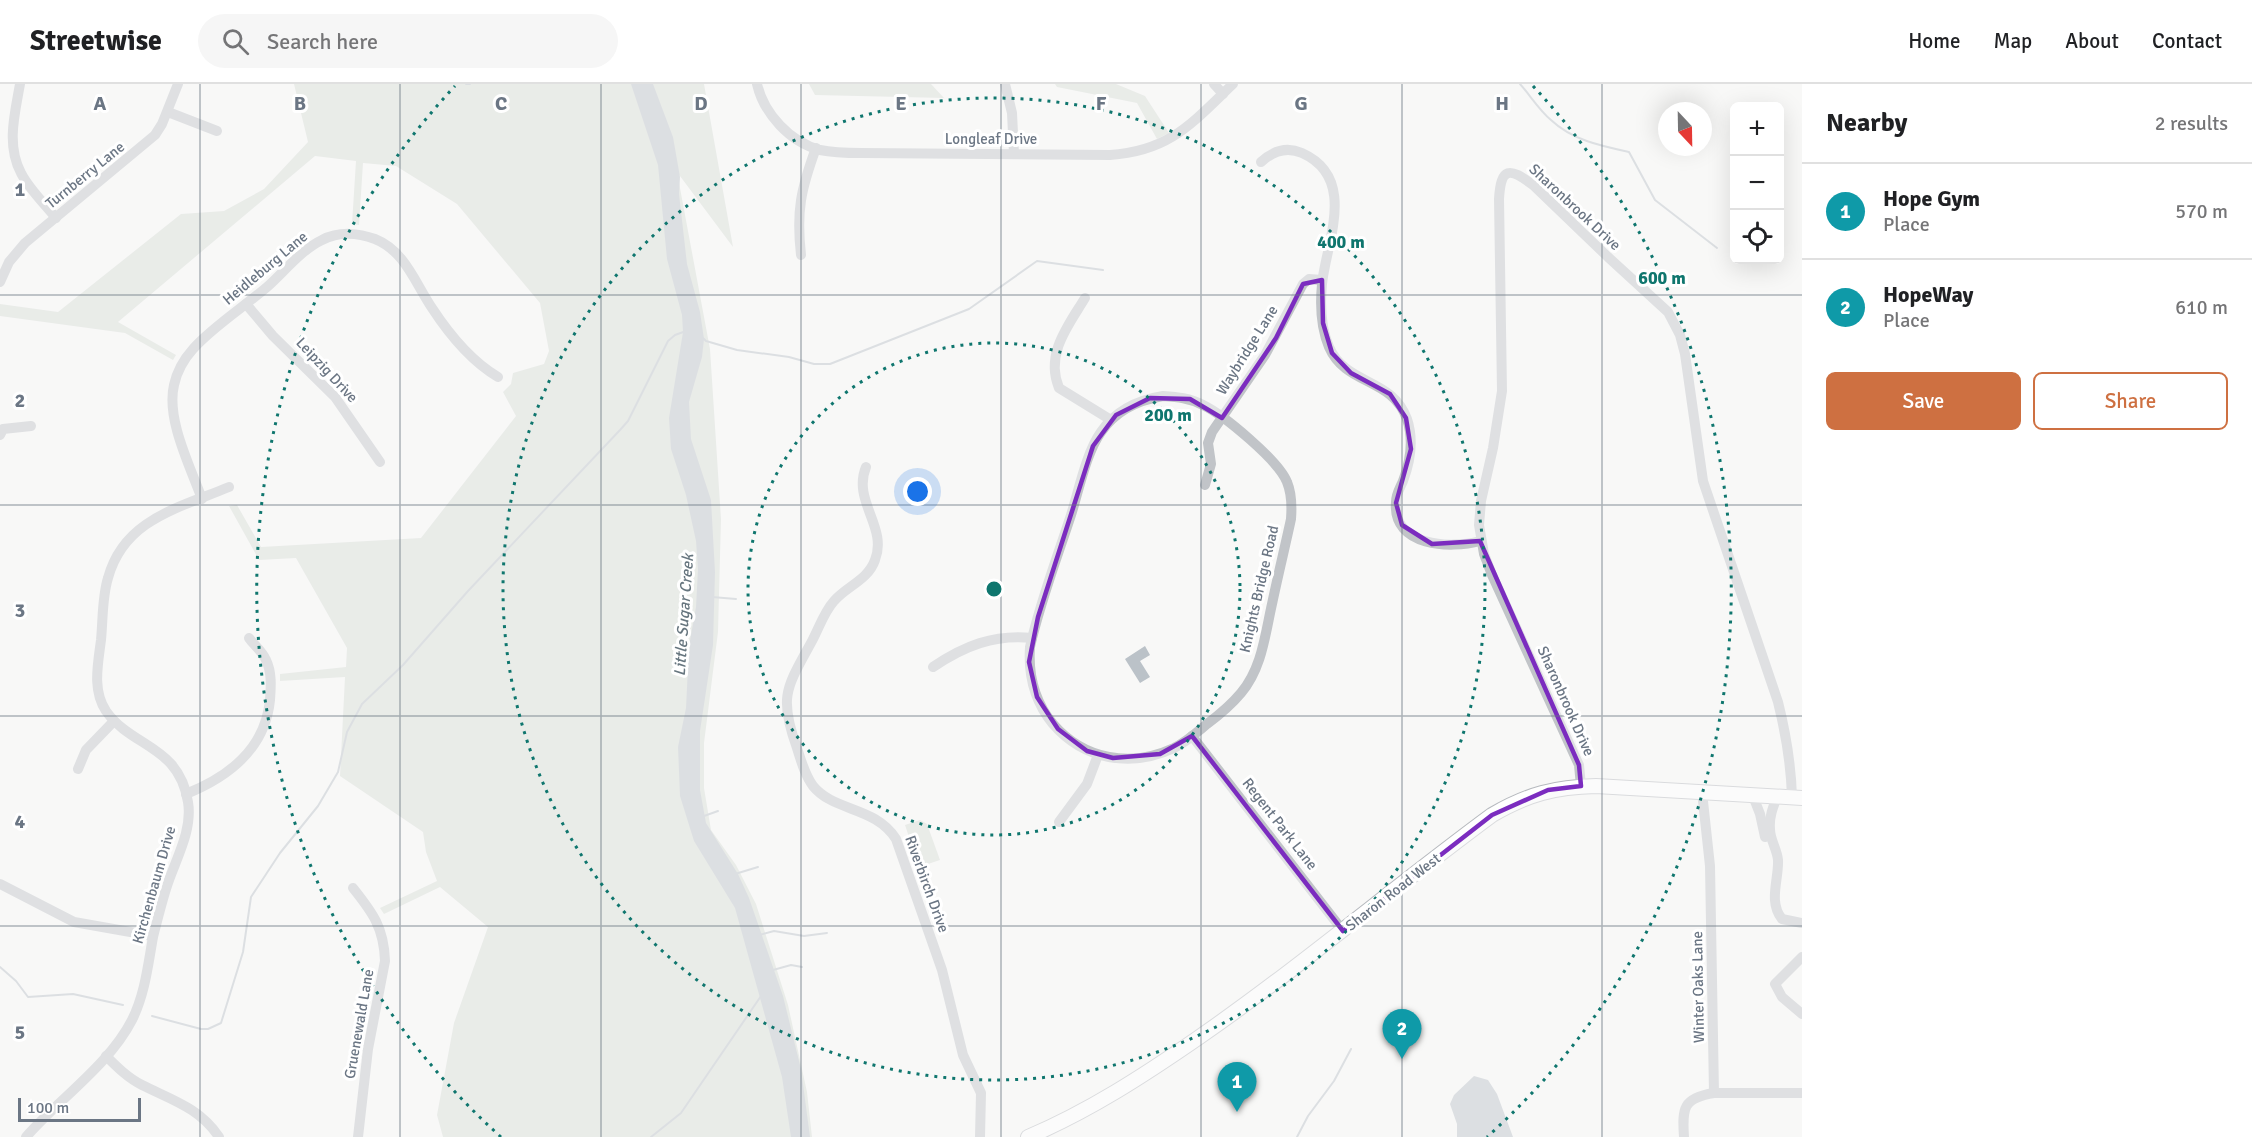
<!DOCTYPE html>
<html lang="en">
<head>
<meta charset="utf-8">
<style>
  :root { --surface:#fff; --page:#f6f6f6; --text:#202124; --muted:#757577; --line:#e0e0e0; --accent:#ce7041 }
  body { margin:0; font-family:Signika,sans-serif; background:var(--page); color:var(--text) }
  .controls { position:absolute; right:18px; top:18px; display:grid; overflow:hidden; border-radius:9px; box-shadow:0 6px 24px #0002 }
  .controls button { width:54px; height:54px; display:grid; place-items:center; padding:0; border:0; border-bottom:2px solid var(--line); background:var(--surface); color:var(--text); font:30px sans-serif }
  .compass { position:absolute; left:1658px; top:18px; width:54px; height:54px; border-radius:50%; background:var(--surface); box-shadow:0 6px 24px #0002; rotate:158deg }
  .scale { position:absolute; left:18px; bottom:15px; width:123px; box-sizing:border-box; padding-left:6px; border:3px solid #6b7684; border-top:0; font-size:16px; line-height:21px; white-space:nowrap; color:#6b7684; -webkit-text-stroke:4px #fff; paint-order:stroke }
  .you { position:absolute; left:918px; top:408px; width:21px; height:21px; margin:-15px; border:4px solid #fff; border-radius:50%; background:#1a73e8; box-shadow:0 0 0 9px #1a73e833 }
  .badge { display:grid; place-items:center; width:39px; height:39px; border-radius:50%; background:var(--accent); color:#fff; font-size:20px; font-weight:700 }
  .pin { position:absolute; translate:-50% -50px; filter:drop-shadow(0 2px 3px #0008) }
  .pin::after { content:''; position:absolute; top:32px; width:21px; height:18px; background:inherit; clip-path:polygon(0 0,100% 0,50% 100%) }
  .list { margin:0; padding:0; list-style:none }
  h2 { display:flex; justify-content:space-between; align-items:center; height:78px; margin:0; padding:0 24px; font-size:26px }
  h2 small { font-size:20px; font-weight:400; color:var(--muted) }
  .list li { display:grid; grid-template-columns:39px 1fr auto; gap:18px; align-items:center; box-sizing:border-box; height:96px; padding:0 24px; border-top:2px solid var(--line) }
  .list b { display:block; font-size:22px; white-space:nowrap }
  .list p { margin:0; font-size:20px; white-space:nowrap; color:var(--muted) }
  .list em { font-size:20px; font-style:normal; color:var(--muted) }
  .actions { display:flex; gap:12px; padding:18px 24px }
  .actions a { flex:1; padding:14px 0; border:2px solid var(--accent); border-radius:9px; text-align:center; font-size:21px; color:var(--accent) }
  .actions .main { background:var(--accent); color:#fff }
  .icon { flex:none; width:33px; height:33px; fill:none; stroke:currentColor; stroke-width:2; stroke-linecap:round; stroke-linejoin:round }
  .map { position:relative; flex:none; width:1802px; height:1053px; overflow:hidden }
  header { display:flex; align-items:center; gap:36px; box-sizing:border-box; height:84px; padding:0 30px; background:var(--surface); border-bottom:2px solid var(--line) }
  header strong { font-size:28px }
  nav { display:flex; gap:33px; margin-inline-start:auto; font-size:21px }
  .search { width:420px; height:54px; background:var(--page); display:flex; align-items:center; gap:15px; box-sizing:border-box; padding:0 21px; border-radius:33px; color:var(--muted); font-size:22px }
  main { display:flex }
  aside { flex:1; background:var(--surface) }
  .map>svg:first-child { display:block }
  .green { fill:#d8ddd6 }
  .water { fill:#bbc2c8 }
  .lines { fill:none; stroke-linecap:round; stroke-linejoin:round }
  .stream { stroke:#bbc2c8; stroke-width:2 }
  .secondary-casing { stroke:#b6b9be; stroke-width:16 }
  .street { stroke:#c1c4c8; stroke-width:10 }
  .secondary { stroke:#fff; stroke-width:14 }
  .marked { fill:none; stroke:#7b2cbf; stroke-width:4.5; stroke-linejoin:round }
  .grid { fill:none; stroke:#6b7684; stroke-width:1.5; stroke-opacity:0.55 }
  .ring { fill:none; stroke:#0f766e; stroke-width:3; stroke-dasharray:3 6 }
  .labels { text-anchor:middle; stroke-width:6; stroke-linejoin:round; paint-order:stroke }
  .street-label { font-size:15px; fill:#6b7684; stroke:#fff }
  .water-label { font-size:16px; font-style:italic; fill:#67767f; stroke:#fff }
  .grid-label { font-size:20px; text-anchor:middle; font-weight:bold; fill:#6b7684; stroke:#fff; stroke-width:6; stroke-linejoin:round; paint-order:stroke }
  .centre { fill:#0f766e; stroke:#fff; stroke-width:3 }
  .ring-label { font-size:18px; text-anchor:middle; font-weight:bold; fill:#0f766e; stroke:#fff; stroke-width:6; stroke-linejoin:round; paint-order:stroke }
</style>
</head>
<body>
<header>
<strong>Streetwise</strong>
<div class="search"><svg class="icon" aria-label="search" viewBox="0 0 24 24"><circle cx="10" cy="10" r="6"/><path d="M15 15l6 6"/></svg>Search here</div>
<nav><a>Home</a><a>Map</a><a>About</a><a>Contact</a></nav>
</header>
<main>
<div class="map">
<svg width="1802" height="1053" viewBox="0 0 1802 1053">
  <rect width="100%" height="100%" fill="#f8f8f7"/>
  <g class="green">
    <path d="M294 0H704L733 163 677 88 710 265 721 435 718 548 704 659V704L711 746 736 781 756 820 788 921 807 1008 812 1053H443L437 1031 454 939 488 843 440 803 384 830 380 824 437 797 426 768 423 748 340 692 345 593 280 597V590L346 583 347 564 296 474 259 476 229 422 237 421 261 463 421 454 516 332 503 308 511 300 513 289 544 280 549 267 540 219 457 120 396 82 363 79 359 141 352 140 356 77 315 72 118 238 176 271 173 276 125 249 0 232V220L58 228 181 130 224 127 264 105 308 58Z"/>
    <path d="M809 0H931L944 14 815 11Z"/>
    <path d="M1055 0H1116L1145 12 1169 49 1157 55 1137 19 1057 3Z"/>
    <path d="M920 736 927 740 940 776 919 783 905 741Z"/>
  </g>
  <g class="water">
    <path d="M631 0H653L673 53 680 93 679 110 687 180 700 228 704 255 702 273 689 318 691 355 711 416 715 488 713 561 700 647V706L706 739 738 790 749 814 783 912 801 985 810 1053H791L782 993 735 824 694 757 680 712 678 663 686 624 689 562 696 523 698 485 696 457 686 411 671 365 669 334 683 248 682 231 667 175 658 81Z"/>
    <path d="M1145 562 1150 571 1140 577 1150 593 1140 599 1125 575Z"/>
    <path d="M1474 992 1488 996 1497 1010 1513 1053H1457V1040L1450 1020 1454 1011Z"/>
  </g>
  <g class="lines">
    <g class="stream">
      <path d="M466 0H470"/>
      <path d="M1520 0C1530 11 1539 26 1551 36 1572 56 1601 62 1629 68L1655 116 1717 164"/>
      <path d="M703 254 706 257 737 266 789 273 814 280H830L969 225 1037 177 1103 186"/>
      <path d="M712 513 736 515"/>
      <path d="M704 732 718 727"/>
      <path d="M735 790 758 783"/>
      <path d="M759 851 774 847 804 852 827 849"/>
      <path d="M0 883 16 897 28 913 73 910 123 921"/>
      <path d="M773 886 791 881 802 883"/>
      <path d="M152 932 201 945H208L221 939 243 868 251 813 280 769 318 722 338 688 347 648 362 620 403 581 468 507 620 346 628 337 668 257 675 251 686 247"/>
      <path d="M651 1053 681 1029 761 912"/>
      <path d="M1297 1053 1308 1032 1334 997 1351 965"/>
    </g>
    <defs>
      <path id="secondary" d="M1028 1053C1089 1027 1143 992 1198 954 1299 884 1393 804 1492 731 1528 710 1555 703 1596 702L1802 714"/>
    </defs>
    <use href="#secondary" class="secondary-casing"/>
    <g class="street">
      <path d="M20 0C15 29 6 61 21 89 29 105 44 119 56 134"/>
      <path d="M757 0C764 30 790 58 820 66 834 69 848 69 862 69L1110 71C1170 67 1192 39 1233 0"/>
      <path d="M1005 0 1012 29 1014 70"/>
      <path d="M1214 0 1223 10"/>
      <path d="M168 28 217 47"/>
      <path d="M1261 78C1273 67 1286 62 1302 69 1358 94 1326 159 1322 200 1320 221 1321 244 1329 263 1346 302 1392 293 1407 335 1414 356 1411 376 1403 397 1400 404 1396 410 1396 418 1392 463 1451 465 1480 457"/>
      <path d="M801 171C796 127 801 105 816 64"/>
      <path d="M0 198 9 178 25 159 155 51 162 40 178 0"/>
      <path d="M1085 214C1068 242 1045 270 1059 304L1111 336"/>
      <path d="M246 220 273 252 335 313 380 378"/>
      <path d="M1163 312C1177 313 1190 314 1203 321 1224 331 1279 377 1287 398 1292 410 1292 422 1291 435 1285 463 1278 491 1272 520 1265 551 1262 584 1241 609 1231 621 1219 631 1207 640 1196 649 1186 658 1174 664 1131 684 1084 676 1053 640 1035 618 1028 592 1030 563 1040 518 1057 474 1071 431 1079 406 1086 369 1101 348 1116 326 1138 316 1163 312Z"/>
      <path d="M0 351 3 345 31 342"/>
      <path d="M866 383C852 417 888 443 875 476 868 496 847 502 834 517 824 528 819 544 812 557 787 603 778 612 797 664 801 677 805 691 813 702 834 728 875 722 896 755L942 886 963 971 981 1009 980 1053"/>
      <path d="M1205 401 1211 380 1208 359 1212 348 1265 271 1303 200 1309 195 1322 196"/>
      <path d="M202 415C190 382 166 335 174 301 177 287 184 275 193 265 211 244 245 222 267 203 284 188 301 166 322 156 339 147 359 149 375 155 405 167 415 199 432 224 449 250 471 277 498 293"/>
      <path d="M933 583C964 562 994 550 1032 554"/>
      <path d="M1192 652 1343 847"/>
      <path d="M78 685 86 666 114 637"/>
      <path d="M1581 702 1579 681 1492 491 1484 470 1479 441 1481 417 1493 364 1502 307 1499 115C1501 83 1509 83 1533 101L1608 173 1668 228 1680 251 1685 270 1703 397 1778 618C1786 650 1791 680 1792 713"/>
      <path d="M1702 708 1710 782 1714 1009H1802"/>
      <path d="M186 710C228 693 265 666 270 616 271 603 272 588 266 576 262 567 254 561 249 554"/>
      <path d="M1753 712 1760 730 1765 753"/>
      <path d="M1777 713C1773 723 1769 733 1770 745 1770 756 1777 765 1778 776 1779 795 1768 818 1782 835L1802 839"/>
      <path d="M1059 738 1087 700 1098 671"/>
      <path d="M0 800 74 838 153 852"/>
      <path d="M353 804C373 829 384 844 385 877L368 965 358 1053"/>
      <path d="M1802 873 1775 900 1782 913 1802 930"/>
      <path d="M106 972C117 983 128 994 142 1001 172 1016 200 1024 219 1053"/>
      <path d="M26 1053C59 1015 109 981 132 936 145 910 148 881 153 853 157 837 161 821 166 805 174 778 193 748 188 718 179 661 132 664 106 627 92 606 98 580 101 556 103 536 102 513 108 494 124 435 179 424 229 403"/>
      <path d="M1684 1053C1682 1024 1683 1014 1714 1009"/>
    </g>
    <use href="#secondary" class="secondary"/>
  </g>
  <path d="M0 0H1802V1053H0ZM1322 196 1323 239 1332 269 1351 289 1390 310 1406 334 1411 365 1396 419 1402 441 1432 460 1480 457 1579 681 1581 702 1548 706 1492 731 1343 847 1192 652 1160 670 1113 674 1087 667 1058 645 1037 613 1029 578 1038 533 1093 362 1116 331 1150 314 1190 315 1222 334 1276 254 1303 200Z" fill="#f8f8f7" fill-opacity=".55" fill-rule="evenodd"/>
  <path class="marked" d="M1322 196 1323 239 1332 269 1351 289 1390 310 1406 334 1411 365 1396 419 1402 441 1432 460 1480 457 1579 681 1581 702 1548 706 1492 731 1343 847 1192 652 1160 670 1113 674 1087 667 1058 645 1037 613 1029 578 1038 533 1093 362 1116 331 1150 314 1190 315 1222 334 1276 254 1303 200Z"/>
  <path class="grid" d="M200 0V1053M400 0V1053M601 0V1053M801 0V1053M1001 0V1053M1201 0V1053M1402 0V1053M1602 0V1053M0 211H1802M0 421H1802M0 632H1802M0 842H1802"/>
  <g class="ring">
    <circle cx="994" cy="505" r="246"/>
    <circle cx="994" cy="505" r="491"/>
    <path d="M501 1053A737 737 0 0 1 455 2M1533 2A737 737 0 0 1 1487 1053"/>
  </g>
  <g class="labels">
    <g class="street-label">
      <text x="991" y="60">Longleaf Drive</text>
      <text transform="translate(85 91) rotate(-39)" y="5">Turnberry Lane</text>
      <text transform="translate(1575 123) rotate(43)" y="5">Sharonbrook Drive</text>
      <text transform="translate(265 184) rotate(-40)" y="5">Heidleburg Lane</text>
      <text transform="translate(1247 266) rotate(-58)" y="5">Waybridge Lane</text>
      <text transform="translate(327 286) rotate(47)" y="5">Leipzig Drive</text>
      <text transform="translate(1259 505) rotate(-77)" y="5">Knights Bridge Road</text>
      <text transform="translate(1566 617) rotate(66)" y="5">Sharonbrook Drive</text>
      <text transform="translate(1280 740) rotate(52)" y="5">Regent Park Lane</text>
      <text transform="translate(927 800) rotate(70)" y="5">Riverbirch Drive</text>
      <text transform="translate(154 801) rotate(-74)" y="5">Kirchenbaum Drive</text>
      <text transform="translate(1393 808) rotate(-38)" y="5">Sharon Road West</text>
      <text transform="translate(1698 903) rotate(-91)" y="5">Winter Oaks Lane</text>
      <text transform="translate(359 940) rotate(-80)" y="5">Gruenewald Lane</text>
    </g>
    <g class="water-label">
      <text transform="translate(683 531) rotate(-86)" y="6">Little Sugar Creek</text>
    </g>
  </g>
  <g class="grid-label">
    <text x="100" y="26">A</text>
    <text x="300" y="26">B</text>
    <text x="501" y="26">C</text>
    <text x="701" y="26">D</text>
    <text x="901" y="26">E</text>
    <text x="1101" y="26">F</text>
    <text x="1301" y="26">G</text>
    <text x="1502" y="26">H</text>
    <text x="20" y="112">1</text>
    <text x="20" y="323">2</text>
    <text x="20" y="533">3</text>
    <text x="20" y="744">4</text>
    <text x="20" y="955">5</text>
  </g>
  <circle cx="994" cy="505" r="9" class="centre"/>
  <g class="ring-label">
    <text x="1341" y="164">400 m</text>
    <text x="1662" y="200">600 m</text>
    <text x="1168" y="337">200 m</text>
  </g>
</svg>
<div class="controls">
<button>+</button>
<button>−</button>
<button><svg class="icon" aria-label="locate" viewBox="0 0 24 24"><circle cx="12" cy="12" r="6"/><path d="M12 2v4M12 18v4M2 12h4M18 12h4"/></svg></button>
</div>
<svg class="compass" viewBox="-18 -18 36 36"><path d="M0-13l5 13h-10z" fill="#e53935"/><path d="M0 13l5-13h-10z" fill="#757577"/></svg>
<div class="scale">100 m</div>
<div class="you"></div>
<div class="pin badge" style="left:1237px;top:1028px;background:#0f9aa8">1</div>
<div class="pin badge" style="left:1402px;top:975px;background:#0f9aa8">2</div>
</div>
<aside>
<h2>Nearby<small>2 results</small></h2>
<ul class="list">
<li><span class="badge" style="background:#0f9aa8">1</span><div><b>Hope Gym</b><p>Place</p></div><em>570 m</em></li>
<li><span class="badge" style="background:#0f9aa8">2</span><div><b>HopeWay</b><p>Place</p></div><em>610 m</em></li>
</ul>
<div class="actions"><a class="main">Save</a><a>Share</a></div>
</aside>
</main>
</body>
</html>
